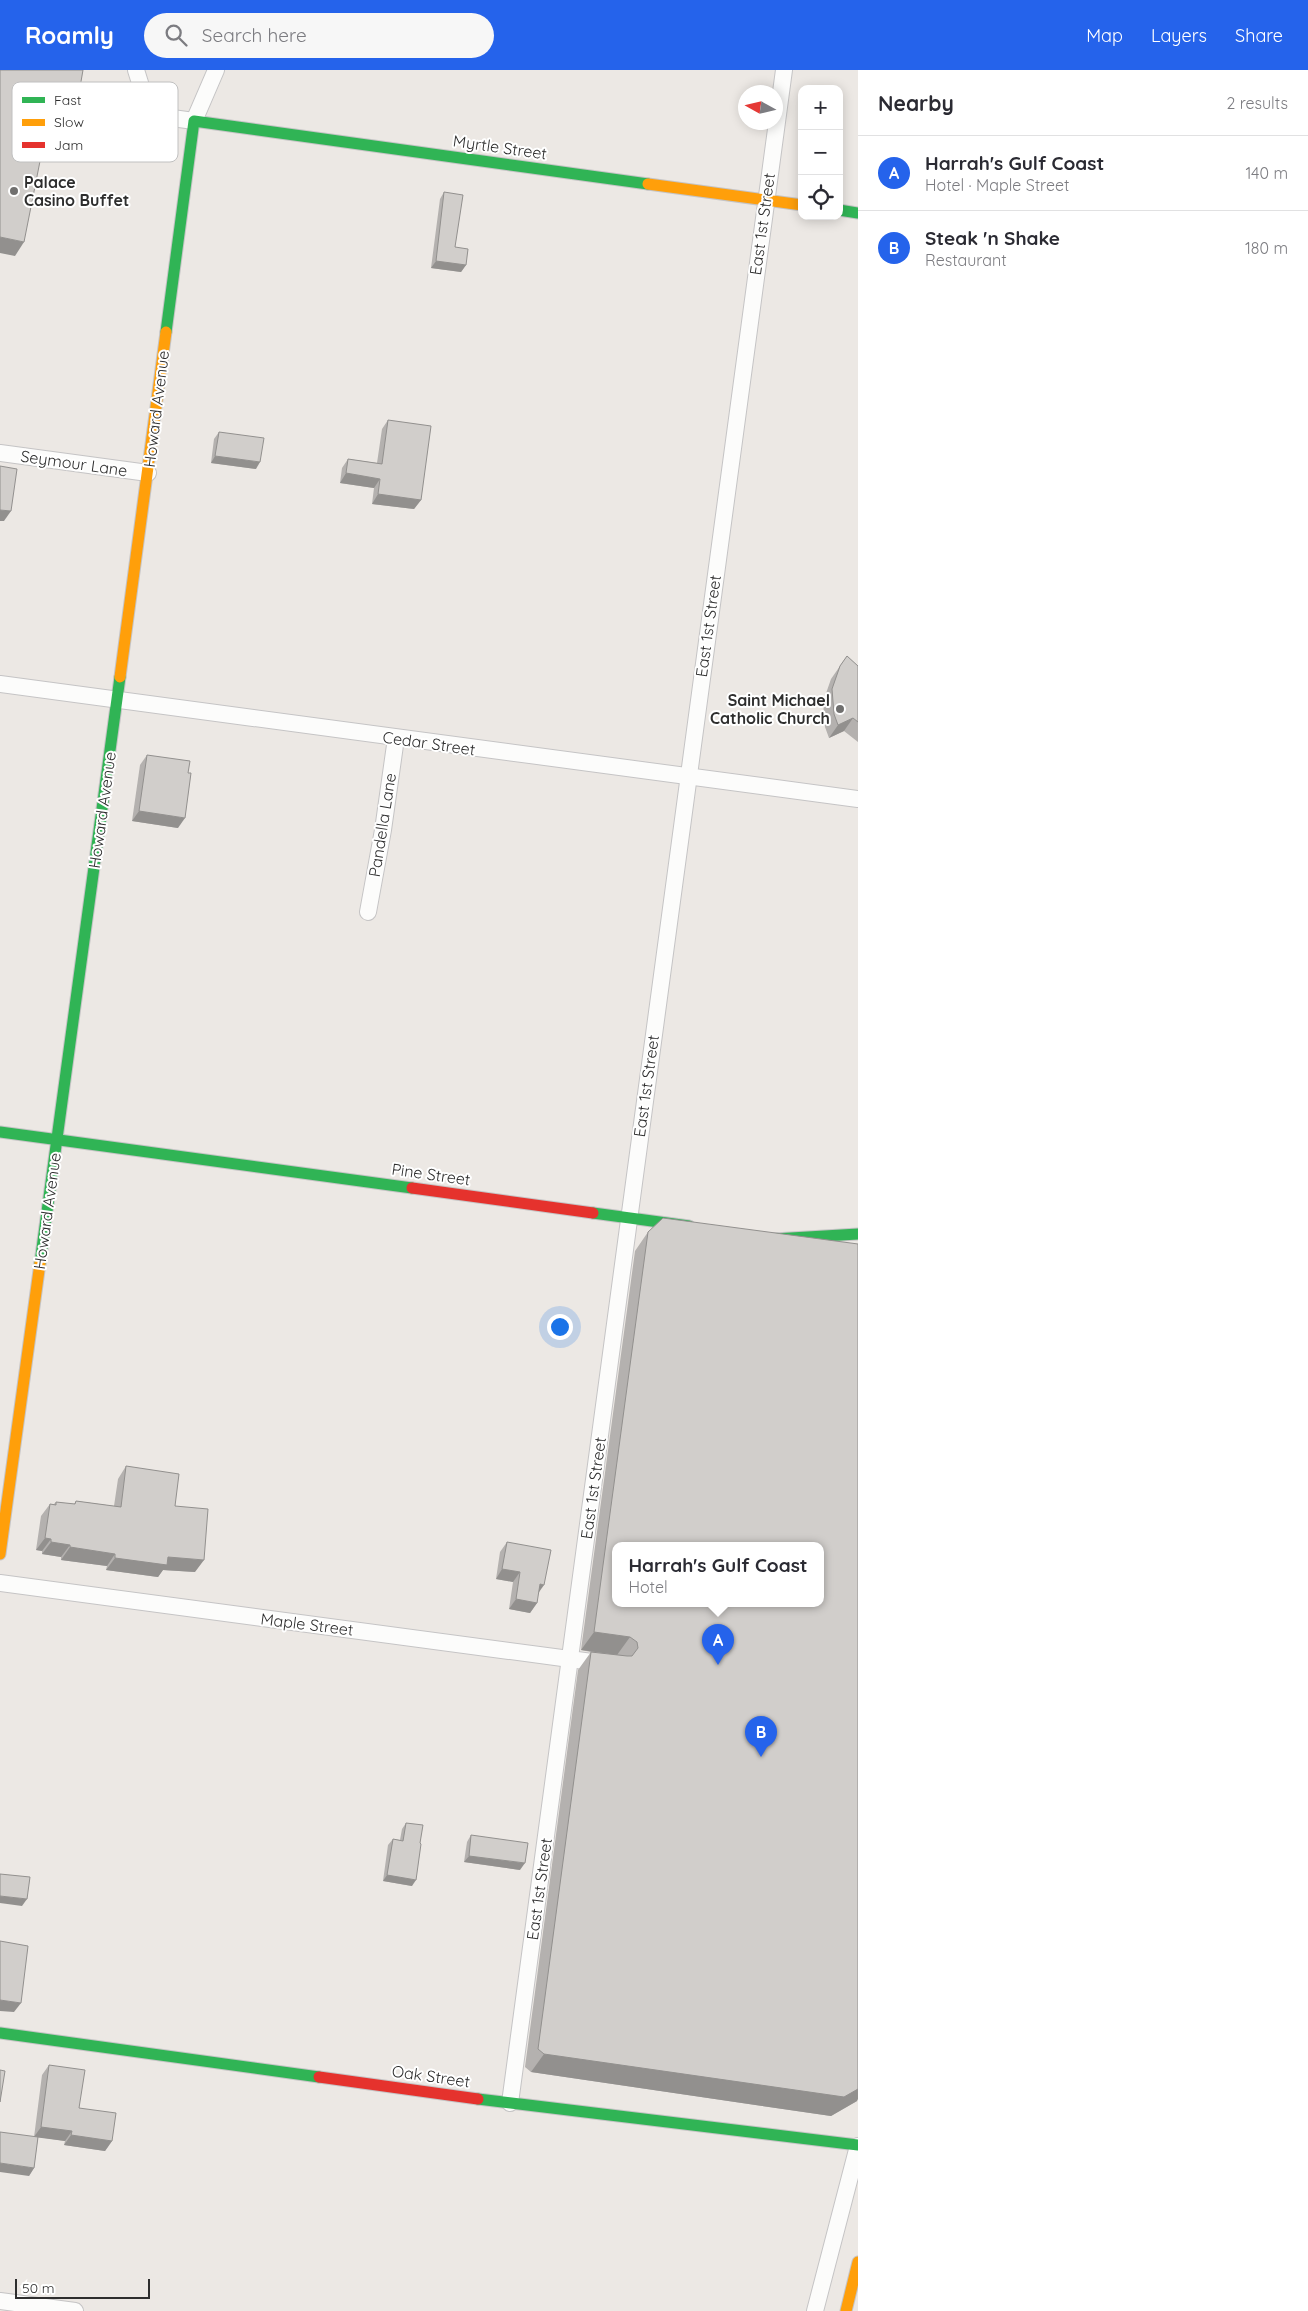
<!DOCTYPE html>
<html lang="en">
<head>
<meta charset="utf-8">
<style>
  :root { --surface:#fff; --page:#f7f7f7; --text:#2b2b33; --muted:#7c7c81; --line:#e1e1e2; --accent:#2563eb }
  body { margin:0; font-family:Quicksand,sans-serif; background:var(--page); color:var(--text) }
  .controls { position:absolute; right:15px; top:15px; display:grid; overflow:hidden; border-radius:10px; box-shadow:0 2px 12px #0003 }
  .controls button { width:45px; height:45px; display:grid; place-items:center; padding:0; border:0; border-bottom:1px solid var(--line); background:var(--surface); color:var(--text); font:25px sans-serif }
  .compass { position:absolute; left:738px; top:15px; width:45px; height:45px; border-radius:50%; background:var(--surface); box-shadow:0 2px 12px #0003; rotate:278deg }
  .scale { position:absolute; left:15px; bottom:12px; width:135px; box-sizing:border-box; padding-left:5px; border:2px solid #2e2e2e; border-top:0; font-size:14px; line-height:18px; white-space:nowrap; color:#2e2e2e; -webkit-text-stroke:4px #fff; paint-order:stroke }
  .you { position:absolute; left:559px; top:1256px; width:18px; height:18px; margin:-12px; border:4px solid #fff; border-radius:50%; background:#1a73e8; box-shadow:0 0 0 8px #1a73e833 }
  .badge { display:grid; place-items:center; width:32px; height:32px; border-radius:50%; background:var(--accent); color:#fff; font-size:16px; font-weight:700 }
  .pin { position:absolute; translate:-50% -41px; filter:drop-shadow(0 1px 2px #0008) }
  .pin::after { content:''; position:absolute; top:26px; width:18px; height:15px; background:inherit; clip-path:polygon(0 0,100% 0,50% 100%) }
  .popup { position:absolute; left:612px; top:1472px; width:212px; height:65px; box-sizing:border-box; display:grid; place-content:center; border-radius:10px; background:var(--surface); filter:drop-shadow(0 1px 4px #0005); font-size:16px; white-space:nowrap; color:var(--muted) }
  .popup b { font-size:19px; color:var(--text) }
  .popup::after { content:''; position:absolute; left:50%; top:100%; margin-left:-10px; border:10px solid transparent; border-top-color:var(--surface) }
  .list { margin:0; padding:0; list-style:none }
  h2 { display:flex; justify-content:space-between; align-items:center; height:65px; margin:0; padding:0 20px; font-size:21px }
  h2 small { font-size:16px; font-weight:400; color:var(--muted) }
  .list li { display:grid; grid-template-columns:32px 1fr auto; gap:15px; align-items:center; box-sizing:border-box; height:75px; padding:0 20px; border-top:1px solid var(--line) }
  .list b { display:block; font-size:19px; white-space:nowrap }
  .list p { margin:0; font-size:16px; white-space:nowrap; color:var(--muted) }
  .list em { font-size:16px; font-style:normal; color:var(--muted) }
  .icon { flex:none; width:28px; height:28px; fill:none; stroke:currentColor; stroke-width:2; stroke-linecap:round; stroke-linejoin:round }
  .map { position:relative; flex:none; width:858px; height:2241px; overflow:hidden }
  header { display:flex; align-items:center; gap:30px; box-sizing:border-box; height:70px; padding:0 25px; background:var(--accent); color:#fff }
  header strong { font-size:24px }
  nav { display:flex; gap:28px; margin-inline-start:auto; font-size:18px }
  .search { width:350px; height:45px; background:var(--page); display:flex; align-items:center; gap:12px; box-sizing:border-box; padding:0 18px; border-radius:28px; color:var(--muted); font-size:19px }
  main { display:flex }
  aside { flex:1; background:var(--surface) }
  .map>svg:first-child { display:block }
  .lines { fill:none; stroke-linecap:round; stroke-linejoin:round }
  .street-casing { stroke:#c5c4c5; stroke-width:18 }
  .fast-casing { stroke:#c5c4c5; stroke-width:13 }
  .slow-casing { stroke:#c5c4c5; stroke-width:13 }
  .jam-casing { stroke:#c5c4c5; stroke-width:13 }
  .street { stroke:#fcfcfb; stroke-width:16 }
  .fast { stroke:#30b455; stroke-width:11 }
  .slow { stroke:#ff9f0a; stroke-width:11 }
  .jam { stroke:#e5322d; stroke-width:11 }
  .wall { fill:#b4b1af }
  .shaded-wall { fill:#92908e }
  .building { fill:#d1cecb; stroke:#92908e; fill-rule:evenodd }
  .poi-dot { fill:#706f6e; stroke:#fff; stroke-width:2 }
  .labels { text-anchor:middle; stroke-width:4; stroke-linejoin:round; paint-order:stroke }
  .street-label { font-size:16px; fill:#2e2e2e; stroke:#fff }
  .poi-label { font-size:16px; font-weight:bold; fill:#2e2e2e; stroke:#fff; text-anchor:start }
  .key { fill:#fff; stroke:#c0c0c0; stroke-width:1 }
  .key-label { font-size:14px; fill:#2e2e2e }
</style>
</head>
<body>
<header>
<strong>Roamly</strong>
<div class="search"><svg class="icon" aria-label="search" viewBox="0 0 24 24"><circle cx="10" cy="10" r="6"/><path d="M15 15l6 6"/></svg>Search here</div>
<nav><a>Map</a><a>Layers</a><a>Share</a></nav>
</header>
<main>
<div class="map">
<svg width="858" height="2241" viewBox="0 0 858 2241">
  <rect width="100%" height="100%" fill="#ece8e4"/>
  <g class="lines">
    <defs>
      <g id="street">
        <path d="M136 0 150 45 194 51 216 0"/>
        <path d="M0 383 148 403"/>
        <path d="M0 614 858 729"/>
        <path d="M368 842 383 760 396 668"/>
        <path d="M0 1513 607 1594"/>
        <path d="M510 2033 784 0"/>
        <path d="M0 2231 75 2241"/>
        <path d="M815 2241 858 2076"/>
      </g>
      <g id="fast">
        <path d="M839 140 858 143"/>
        <path d="M166 262 194 51 648 114"/>
        <path d="M0 1062 412 1118"/>
        <path d="M593 1143 689 1156"/>
        <path d="M774 1169 858 1164"/>
        <path d="M40 1193 120 607"/>
        <path d="M0 1963 319 2007"/>
        <path d="M478 2029 858 2075"/>
      </g>
      <g id="slow">
        <path d="M648 114 802 135"/>
        <path d="M120 607 166 262"/>
        <path d="M0 1484 40 1193"/>
        <path d="M846 2241 858 2192"/>
      </g>
      <g id="jam">
        <path d="M412 1118 593 1143"/>
        <path d="M319 2007 478 2029"/>
      </g>
    </defs>
    <use href="#street" class="street-casing"/>
    <use href="#fast" class="fast-casing"/>
    <use href="#slow" class="slow-casing"/>
    <use href="#jam" class="jam-casing"/>
    <use href="#street" class="street"/>
    <use href="#fast" class="fast"/>
    <use href="#slow" class="slow"/>
    <use href="#jam" class="jam"/>
  </g>
  <g class="wall">
    <path d="M444 122 455 177 466 195 461 202 431 198 440 129Z"/>
    <path d="M388 350 421 430 414 439 372 434 374 418 340 413 342 398 348 389 377 393 382 359Z"/>
    <path d="M219 362 256 399 211 393 214 369Z"/>
    <path d="M847 586 858 596V672L844 661 829 668 825 657 823 632 831 609Z"/>
    <path d="M147 685 178 758 132 751 140 695Z"/>
    <path d="M648 1162 857 2031 831 2046 531 2002 525 1997 578 1600 591 1582 581 1580 635 1181Z"/>
    <path d="M126 1396 175 1436 195 1502 163 1500 158 1507 106 1500 107 1496 61 1490V1487L42 1484V1481L36 1480 41 1446 50 1434H54L56 1432 74 1434 76 1431 114 1436 118 1409Z"/>
    <path d="M507 1472 537 1533 530 1543 509 1539 513 1512 496 1509 500 1482Z"/>
    <path d="M406 1753 412 1816 383 1811 388 1775 393 1769 400 1770 402 1759Z"/>
    <path d="M471 1765 520 1800 464 1792 467 1772Z"/>
    <path d="M49 1995 79 2038 112 2071 105 2081 64 2075 65 2071 38 2067 34 2098 29 2106 42 2005Z"/>
  </g>
  <g class="shaded-wall">
    <path d="M68 68 77 70 68 84 62 83 57 89 34 85 44 71Z"/>
    <path d="M0 167 24 172 15 186 0 183Z"/>
    <path d="M436 191 466 195 461 202 431 198Z"/>
    <path d="M215 386 260 392 256 399 211 393Z"/>
    <path d="M346 403 380 409 374 418 340 413Z"/>
    <path d="M378 424 421 430 414 439 372 434Z"/>
    <path d="M0 440 11 441 4 451H0Z"/>
    <path d="M853 648 844 661 829 668 838 655Z"/>
    <path d="M139 741 185 748 178 758 132 751Z"/>
    <path d="M45 1468 51 1469 42 1481 36 1480Z"/>
    <path d="M51 1472 70 1475 61 1487 42 1484Z"/>
    <path d="M70 1477 115 1484 107 1496 61 1490Z"/>
    <path d="M168 1487 204 1490 195 1502 163 1500 158 1507 106 1500 115 1488Z"/>
    <path d="M502 1499 520 1502 513 1512 496 1509Z"/>
    <path d="M540 1514 544 1515 537 1525Z"/>
    <path d="M516 1529 537 1533 530 1543 509 1539Z"/>
    <path d="M594 1562 630 1567 617 1585 581 1580Z"/>
    <path d="M469 1786 525 1793 520 1800 464 1792Z"/>
    <path d="M387 1805 416 1810 412 1816 383 1811Z"/>
    <path d="M0 1826 27 1829 22 1836 0 1833Z"/>
    <path d="M0 1930 21 1933 14 1942 0 1941Z"/>
    <path d="M544 1984 858 2019V2029L857 2031 831 2046 531 2002Z"/>
    <path d="M41 2057 72 2061 65 2071 34 2067Z"/>
    <path d="M71 2065 112 2071 105 2081 64 2075Z"/>
    <path d="M0 2093 34 2098 29 2106 0 2102Z"/>
  </g>
  <g class="building">
    <path d="M0 0H83L75 46 82 47 77 70 68 68 67 75 44 71 24 172 0 167Z"/>
    <path d="M444 122 463 125 455 177 468 179 466 195 436 191Z"/>
    <path d="M388 350 431 356 421 430 378 424 380 409 346 403 348 389 382 394Z"/>
    <path d="M219 362 264 368 260 392 215 386Z"/>
    <path d="M0 396 17 399 11 441 0 440Z"/>
    <path d="M847 586 858 596V652L853 648 838 655 834 644 832 619 840 596Z"/>
    <path d="M147 685 190 691 188 703H191L185 748 139 741Z"/>
    <path d="M663 1148 858 1174V2019L844 2027 544 1984 538 1979 591 1582 627 1586H632L638 1578 637 1572 630 1567 594 1562 648 1162ZM616 1476H820V1534H616Z"/>
    <path d="M126 1396 179 1404 175 1436 208 1439 204 1490 168 1487 167 1495 115 1488V1484L70 1477V1475L51 1472V1469L45 1468 50 1434 56 1435V1432L75 1434 76 1431 121 1437Z"/>
    <path d="M507 1472 551 1480 544 1515 540 1514 537 1533 516 1529 520 1502 502 1499Z"/>
    <path d="M406 1753 423 1755 420 1773 421 1774 416 1810 387 1805 393 1769 403 1771Z"/>
    <path d="M471 1765 528 1773 525 1793 469 1786Z"/>
    <path d="M0 1804 30 1807 27 1829 0 1826Z"/>
    <path d="M0 1871 28 1876 21 1933 0 1930Z"/>
    <path d="M49 1995 85 2000 79 2038 116 2043 112 2071 71 2065 72 2061 41 2057Z"/>
    <path d="M0 2000 5 2001 0 2032Z"/>
    <path d="M0 2062 38 2067 34 2098 0 2093Z"/>
  </g>
  <g class="poi-dot">
    <circle cx="14" cy="121" r="5"/>
    <circle cx="840" cy="639" r="5"/>
  </g>
  <g class="labels">
    <g class="street-label">
      <text transform="translate(500 77) rotate(8)" y="6">Myrtle Street</text>
      <text transform="translate(762 154) rotate(-82)" y="6">East 1st Street</text>
      <text transform="translate(156 339) rotate(-83)" y="6">Howard Avenue</text>
      <text transform="translate(74 393) rotate(8)" y="6">Seymour Lane</text>
      <text transform="translate(708 556) rotate(-82)" y="6">East 1st Street</text>
      <text transform="translate(429 673) rotate(8)" y="6">Cedar Street</text>
      <text transform="translate(102 740) rotate(-82)" y="6">Howard Avenue</text>
      <text transform="translate(382 755) rotate(-81)" y="6">Pandella Lane</text>
      <text transform="translate(646 1016) rotate(-82)" y="6">East 1st Street</text>
      <text transform="translate(431 1104) rotate(8)" y="6">Pine Street</text>
      <text transform="translate(47 1141) rotate(-82)" y="6">Howard Avenue</text>
      <text transform="translate(593 1418) rotate(-82)" y="6">East 1st Street</text>
      <text transform="translate(307 1554) rotate(7)" y="6">Maple Street</text>
      <text transform="translate(539 1819) rotate(-82)" y="6">East 1st Street</text>
      <text transform="translate(431 2006) rotate(8)" y="6">Oak Street</text>
    </g>
    <g class="poi-label">
      <text x="24" y="118">Palace<tspan x="24" dy="18">Casino Buffet</tspan></text>
      <text x="830" y="636" text-anchor="end">Saint Michael<tspan x="830" dy="18">Catholic Church</tspan></text>
    </g>
  </g>
  <rect x="12" y="12" width="166" height="80" rx="8" class="key"/>
  <rect x="22" y="27" width="23" height="6" fill="#30b455"/>
  <rect x="22" y="49" width="23" height="7" fill="#ff9f0a"/>
  <rect x="22" y="72" width="23" height="6" fill="#e5322d"/>
  <g class="key-label">
    <text x="54" y="35">Fast</text>
    <text x="54" y="57">Slow</text>
    <text x="54" y="80">Jam</text>
  </g>
</svg>
<div class="controls">
<button>+</button>
<button>−</button>
<button><svg class="icon" aria-label="locate" viewBox="0 0 24 24"><circle cx="12" cy="12" r="6"/><path d="M12 2v4M12 18v4M2 12h4M18 12h4"/></svg></button>
</div>
<svg class="compass" viewBox="-18 -18 36 36"><path d="M0-13l5 13h-10z" fill="#e53935"/><path d="M0 13l5-13h-10z" fill="#7c7c81"/></svg>
<div class="scale">50 m</div>
<div class="you"></div>
<div class="pin badge" style="left:718px;top:1595px">A</div>
<div class="popup"><b>Harrah's Gulf Coast</b>Hotel</div>
<div class="pin badge" style="left:761px;top:1687px">B</div>
</div>
<aside>
<h2>Nearby<small>2 results</small></h2>
<ul class="list">
<li><span class="badge">A</span><div><b>Harrah's Gulf Coast</b><p>Hotel · Maple Street</p></div><em>140 m</em></li>
<li><span class="badge">B</span><div><b>Steak 'n Shake</b><p>Restaurant</p></div><em>180 m</em></li>
</ul>
</aside>
</main>
</body>
</html>
